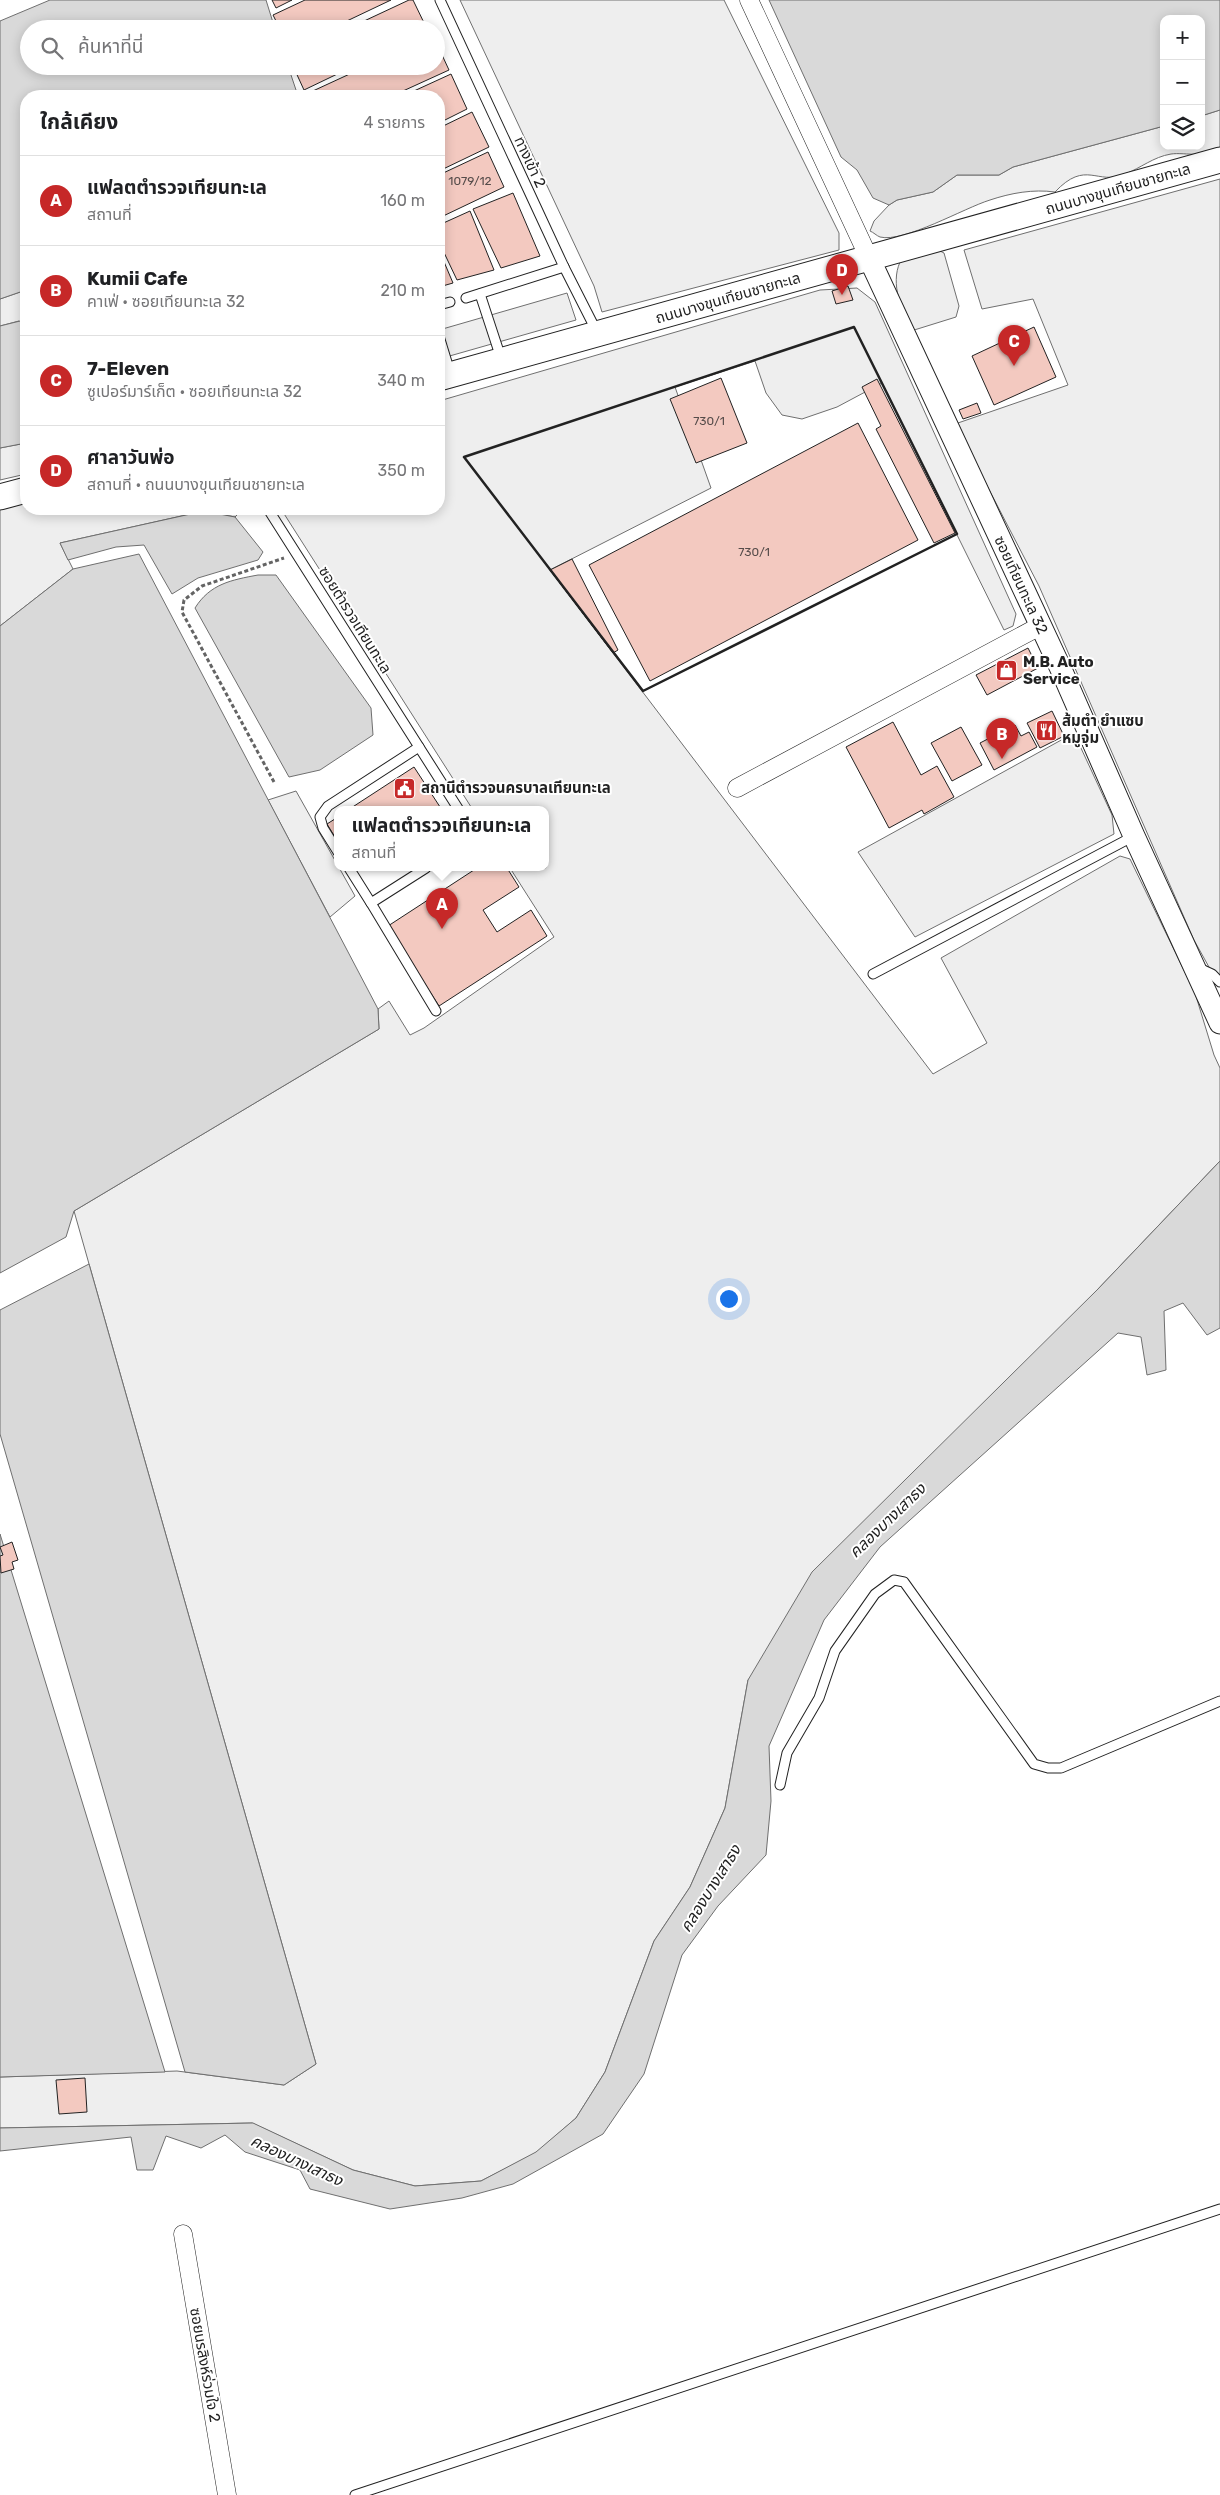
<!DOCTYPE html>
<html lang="th">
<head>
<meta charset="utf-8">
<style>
  :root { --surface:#fff; --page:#f2f2f2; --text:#202124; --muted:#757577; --line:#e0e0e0; --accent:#c62828 }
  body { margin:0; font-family:Rubik,"Noto Sans Thai",sans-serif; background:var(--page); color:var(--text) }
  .controls { position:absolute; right:15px; top:15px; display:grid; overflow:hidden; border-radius:10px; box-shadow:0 2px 12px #0003 }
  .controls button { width:45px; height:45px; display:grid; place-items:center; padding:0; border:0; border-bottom:1px solid var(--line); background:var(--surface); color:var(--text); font:25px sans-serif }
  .you { position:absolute; left:728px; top:1298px; width:18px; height:18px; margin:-12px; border:4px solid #fff; border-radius:50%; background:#1a73e8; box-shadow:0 0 0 8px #1a73e833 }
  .badge { display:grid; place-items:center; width:32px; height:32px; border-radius:50%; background:var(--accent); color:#fff; font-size:16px; font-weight:700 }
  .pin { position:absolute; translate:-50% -41px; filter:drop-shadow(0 1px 2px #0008) }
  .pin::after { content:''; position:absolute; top:26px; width:18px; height:15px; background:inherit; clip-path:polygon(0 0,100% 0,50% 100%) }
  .popup { position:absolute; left:334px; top:806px; width:215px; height:65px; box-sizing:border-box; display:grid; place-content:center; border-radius:10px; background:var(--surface); filter:drop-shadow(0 1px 4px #0005); font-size:16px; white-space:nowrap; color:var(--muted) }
  .popup b { font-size:19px; color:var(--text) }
  .popup::after { content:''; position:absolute; left:50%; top:100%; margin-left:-10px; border:10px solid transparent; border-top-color:var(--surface) }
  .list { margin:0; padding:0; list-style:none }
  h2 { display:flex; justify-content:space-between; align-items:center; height:65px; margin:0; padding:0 20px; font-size:21px }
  h2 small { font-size:16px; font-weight:400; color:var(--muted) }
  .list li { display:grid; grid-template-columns:32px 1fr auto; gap:15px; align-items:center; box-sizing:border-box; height:90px; padding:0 20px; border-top:1px solid var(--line) }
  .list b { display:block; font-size:19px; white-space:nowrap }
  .list p { margin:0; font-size:16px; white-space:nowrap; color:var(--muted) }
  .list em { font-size:16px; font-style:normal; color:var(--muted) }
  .icon { flex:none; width:28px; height:28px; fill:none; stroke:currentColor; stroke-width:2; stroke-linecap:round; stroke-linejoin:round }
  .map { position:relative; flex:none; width:1220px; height:2495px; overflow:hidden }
  .search { position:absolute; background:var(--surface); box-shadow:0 2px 12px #0003; left:20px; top:20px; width:425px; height:55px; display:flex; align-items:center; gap:12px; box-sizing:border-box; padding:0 18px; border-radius:28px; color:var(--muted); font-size:19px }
  .panel { position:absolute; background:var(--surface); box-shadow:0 2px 12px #0003; left:20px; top:90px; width:425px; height:425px; border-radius:20px }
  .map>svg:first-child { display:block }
  .green { fill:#eee; stroke:#6f6f6f }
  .water { fill:#d9d9d9; stroke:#6f6f6f }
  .building { fill:#f3c9c0; stroke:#222 }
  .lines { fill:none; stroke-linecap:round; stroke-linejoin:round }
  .service-casing { stroke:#222; stroke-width:11 }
  .minor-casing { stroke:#222; stroke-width:19 }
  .tertiary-casing { stroke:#222; stroke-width:23 }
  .secondary-casing { stroke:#222; stroke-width:27 }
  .path { stroke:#646464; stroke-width:3; stroke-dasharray:4 2.5; stroke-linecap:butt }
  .service { stroke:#fff; stroke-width:9 }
  .minor { stroke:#fff; stroke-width:18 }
  .tertiary { stroke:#fff; stroke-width:21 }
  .secondary { stroke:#fff; stroke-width:25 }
  .wall { stroke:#222; stroke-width:2.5 }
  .labels { text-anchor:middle; stroke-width:4; stroke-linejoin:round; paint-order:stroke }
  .number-label { font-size:12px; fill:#564c4a }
  .street-label { font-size:15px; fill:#222; stroke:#fff }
  .poi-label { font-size:15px; font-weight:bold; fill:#222; stroke:#fff; text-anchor:start }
  .water-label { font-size:16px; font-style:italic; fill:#222; stroke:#fff }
</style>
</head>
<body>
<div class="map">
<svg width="1220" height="2495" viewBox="0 0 1220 2495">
  <rect width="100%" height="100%" fill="#fff"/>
  <g class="green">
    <path d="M460 0H724L839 233V250L602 312 594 286Z"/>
    <path d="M1220 110V148C1210 159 1185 152 1171 154 1153 157 1141 168 1125 174 1097 186 1086 159 1055 192 1033 189 1011 193 990 200 964 208 904 243 880 237 877 236 873 232 870 231L874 221 889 205 897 200 933 192 957 175H999L1013 167 1164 126V146H1201V116Z"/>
    <path d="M1220 179V987L1194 940 1039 586 955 424 1068 385 1033 299 982 309 964 250Z"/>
    <path d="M936 249 944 253 959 306 956 317 911 331C902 309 890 285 900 262Z"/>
    <path d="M857 288 875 302 1016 614 1013 626 1004 630 882 383 837 407 802 419 782 415 766 393 755 361 675 387 711 488 550 570 933 1074 987 1043 941 958 1120 856 1130 859 1195 993 1214 1055 1220 1068V1161L1098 1289 748 1680 725 1808 690 1887 654 1941 605 2072 576 2118 536 2153 481 2181 415 2186 353 2170 252 2123 0 2128V2077L177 2071 284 2085 316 2064 74 1211 379 1029 378 1009 389 1001 410 1035 424 1028 554 937 510 868H546V810H473L281 509H439V401L820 290Z"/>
    <path d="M26 290V328L19 321 0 326V299Z"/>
    <path d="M567 293 576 320 439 359V330Z"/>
    <path d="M26 443V474L0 480V448Z"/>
    <path d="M26 503V509H243L235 517 204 511 60 543 73 569 0 626V507Z"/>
    <path d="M1074 733 1112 815 1114 834 915 937 858 852Z"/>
    <path d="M296 791 355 896 330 917 268 800Z"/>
  </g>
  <g class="water">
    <path d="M50 0H266L275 29H29V66H288L298 96H26V290L0 299V21Z"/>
    <path d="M769 0H1220V110L1201 116V19H1164V126L1013 167 999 175H957L933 192 897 200 889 205 873 198 857 170 841 157Z"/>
    <path d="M20 321 26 328V443L0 448V326Z"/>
    <path d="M204 511 235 517 263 552 258 560 198 578 172 594 144 545 116 547 68 560 60 543Z"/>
    <path d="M139 554 378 1009 379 1029 74 1211 66 1237 0 1273V626L73 569Z"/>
    <path d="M258 575H276L371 708 373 735 320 770 289 777 195 608C210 584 231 580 258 575Z"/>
    <path d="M1220 1161V1328L1207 1335 1183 1303 1164 1311 1166 1370 1147 1375 1141 1337 1118 1333 880 1547 824 1620 769 1746 771 1801 766 1855 718 1906 682 1955 644 2074 603 2134 513 2184 462 2198 390 2209 310 2189 300 2170 245 2152 225 2135 201 2148 166 2136 153 2170H137L131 2137 0 2151V2128L253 2123 353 2170 415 2186 481 2181 536 2152 576 2118 605 2072 654 1941 690 1887 725 1808 748 1680 812 1572 1098 1289Z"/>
    <path d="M89 1264 316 2064 284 2085 185 2072 0 1434V1310Z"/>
    <path d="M0 1534 165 2072 0 2077Z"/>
  </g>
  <g class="building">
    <path d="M272 0H292L276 8Z"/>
    <path d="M305 0H391L330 29H280L273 15Z"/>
    <path d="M409 0H413L427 29H347Z"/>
    <path d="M436 42 449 70 392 96H302L367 66H436Z"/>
    <path d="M293 66H354L304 90Z"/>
    <path d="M451 74 467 109 439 123V96H403Z"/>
    <path d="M472 112 489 147 439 171V128Z"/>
    <path d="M488 152 504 187 439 218V175Z"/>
    <path d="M513 193 540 256 501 268 473 209Z"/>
    <path d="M470 211 494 270 457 280 439 242V225Z"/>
    <path d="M439 250 453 283 439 287Z"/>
    <path d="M848 286 853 300 836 304 832 291Z"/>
    <path d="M1034 327 1056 377 994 405 972 356Z"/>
    <path d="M721 378 747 443 696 463 670 399Z"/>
    <path d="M877 379 955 533 934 543 876 429 881 426 862 387Z"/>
    <path d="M977 403 981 413 963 419 959 410Z"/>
    <path d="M858 423 918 540 650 681 589 565Z"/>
    <path d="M572 559 618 650 613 653 550 570Z"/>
    <path d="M1028 648 1038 668 987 695 976 675Z"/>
    <path d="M1052 711 1064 736 1040 748 1027 723Z"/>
    <path d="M893 722 921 775 937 766 954 797 924 814 922 810 889 828 846 747Z"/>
    <path d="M1015 725 1021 736 1029 732 1037 747 994 770 980 743Z"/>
    <path d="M961 727 982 765 952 781 931 743Z"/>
    <path d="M414 767 442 810H348Z"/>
    <path d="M338 817V842L327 824Z"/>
    <path d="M477 868H507L519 887 483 910 497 932 531 910 547 936 439 1006 388 926Z"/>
    <path d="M12 1542 18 1560 12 1562 14 1569 1 1573 0 1556 3 1555 0 1547Z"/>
    <path d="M85 2078 87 2112 59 2114 56 2080Z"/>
  </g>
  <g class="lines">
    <defs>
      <g id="service">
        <path d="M440 0 564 267 597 332"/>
        <path d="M480 294 501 358"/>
        <path d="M466 298 564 267"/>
        <path d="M439 305 450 302"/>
        <path d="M439 336 450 372"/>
        <path d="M268 509 459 810"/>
        <path d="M338 852 323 828 320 817 328 806 419 747"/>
        <path d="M349 868 371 903 426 868"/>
        <path d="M371 903 436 1011"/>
        <path d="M1199 968 1212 974 1220 982"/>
        <path d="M873 974 1134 836"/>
        <path d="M780 1785 787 1753 819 1698 835 1651 875 1594 894 1580 904 1582 1034 1764 1048 1768H1061L1220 1701"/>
        <path d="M355 2495 1220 2209"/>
      </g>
      <g id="minor">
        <path d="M749 0 869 258"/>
        <path d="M737 788 1040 626"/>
        <path d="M183 2234 227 2495"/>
      </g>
      <path id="tertiary" d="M869 258 1060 667 1134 836 1220 1023"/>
      <g id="secondary">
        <path d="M439 378 1220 160"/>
        <path d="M0 497 26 490"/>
      </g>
    </defs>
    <use href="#service" class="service-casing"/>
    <use href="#minor" class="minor-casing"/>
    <use href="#tertiary" class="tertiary-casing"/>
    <use href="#secondary" class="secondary-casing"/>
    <path class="path" d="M274 782 182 612 184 600 202 586 284 558"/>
    <use href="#service" class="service"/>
    <use href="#minor" class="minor"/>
    <use href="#tertiary" class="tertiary"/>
    <use href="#secondary" class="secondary"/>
    <path class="wall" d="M854 327 957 534 643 691 464 457Z"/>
  </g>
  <defs>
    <symbol id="shop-square" viewBox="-11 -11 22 22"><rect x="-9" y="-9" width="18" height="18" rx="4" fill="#c62828" stroke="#fff"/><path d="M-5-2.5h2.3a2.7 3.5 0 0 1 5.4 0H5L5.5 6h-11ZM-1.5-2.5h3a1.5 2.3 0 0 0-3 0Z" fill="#fff"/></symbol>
    <symbol id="restaurant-square" viewBox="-11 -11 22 22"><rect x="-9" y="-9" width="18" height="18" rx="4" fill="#c62828" stroke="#fff"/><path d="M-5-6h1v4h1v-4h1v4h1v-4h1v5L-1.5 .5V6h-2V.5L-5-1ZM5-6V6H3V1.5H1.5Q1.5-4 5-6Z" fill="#fff"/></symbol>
    <symbol id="civic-square" viewBox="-11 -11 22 22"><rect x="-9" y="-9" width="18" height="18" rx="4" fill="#c62828" stroke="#fff"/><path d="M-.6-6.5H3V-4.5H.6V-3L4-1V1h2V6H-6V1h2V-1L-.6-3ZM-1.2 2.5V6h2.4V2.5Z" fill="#fff"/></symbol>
  </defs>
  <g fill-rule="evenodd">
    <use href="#shop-square" x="994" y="658" width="25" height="25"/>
    <use href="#restaurant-square" x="1034" y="718" width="25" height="25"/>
    <use href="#civic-square" x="392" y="776" width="25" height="25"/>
  </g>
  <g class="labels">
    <g class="number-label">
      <text x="470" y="185">1079/12</text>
      <text x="709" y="425">730/1</text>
      <text x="754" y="556">730/1</text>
    </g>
    <g class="street-label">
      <text transform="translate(530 162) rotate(65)" y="5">ทางเข้า 2</text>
      <text transform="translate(1118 189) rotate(-16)" y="5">ถนนบางขุนเทียนชายทะเล</text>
      <text transform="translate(728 298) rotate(-16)" y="5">ถนนบางขุนเทียนชายทะเล</text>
      <text transform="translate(1021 585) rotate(65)" y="5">ซอยเทียนทะเล 32</text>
      <text transform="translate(355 620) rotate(58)" y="5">ซอยตำรวจเทียนทะเล</text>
      <text transform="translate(205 2365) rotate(80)" y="5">ซอยนรสิงห์ร่วมใจ 2</text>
    </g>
    <g class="poi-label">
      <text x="1023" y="667">M.B. Auto<tspan x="1023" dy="17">Service</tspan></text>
      <text x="1062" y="726">ส้มตำ ยำแซบ<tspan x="1062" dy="17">หมูจุ่ม</tspan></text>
      <text x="421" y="793">สถานีตำรวจนครบาลเทียนทะเล</text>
    </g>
    <g class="water-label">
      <text transform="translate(887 1520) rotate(-44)" y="6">คลองบางเสาธง</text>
      <text transform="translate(710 1888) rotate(-58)" y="6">คลองบางเสาธง</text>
      <text transform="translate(297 2160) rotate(25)" y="6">คลองบางเสาธง</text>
    </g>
  </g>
</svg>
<div class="controls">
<button>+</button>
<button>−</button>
<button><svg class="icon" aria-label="layers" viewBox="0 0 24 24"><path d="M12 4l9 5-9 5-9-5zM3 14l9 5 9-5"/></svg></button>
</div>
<div class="you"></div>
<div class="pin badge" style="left:442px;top:929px">A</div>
<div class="popup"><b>แฟลตตำรวจเทียนทะเล</b>สถานที่</div>
<div class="pin badge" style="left:1002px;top:759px">B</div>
<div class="pin badge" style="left:1014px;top:366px">C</div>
<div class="pin badge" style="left:842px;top:295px">D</div>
<div class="search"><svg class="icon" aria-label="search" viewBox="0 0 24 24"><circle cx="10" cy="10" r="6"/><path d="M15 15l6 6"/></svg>ค้นหาที่นี่</div>
<section class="panel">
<h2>ใกล้เคียง<small>4 รายการ</small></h2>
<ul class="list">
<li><span class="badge">A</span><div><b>แฟลตตำรวจเทียนทะเล</b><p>สถานที่</p></div><em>160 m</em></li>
<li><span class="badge">B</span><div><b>Kumii Cafe</b><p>คาเฟ่ · ซอยเทียนทะเล 32</p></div><em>210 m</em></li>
<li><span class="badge">C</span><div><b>7-Eleven</b><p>ซูเปอร์มาร์เก็ต · ซอยเทียนทะเล 32</p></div><em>340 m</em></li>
<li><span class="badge">D</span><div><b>ศาลาวันพ่อ</b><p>สถานที่ · ถนนบางขุนเทียนชายทะเล</p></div><em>350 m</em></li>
</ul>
</section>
</div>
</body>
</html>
